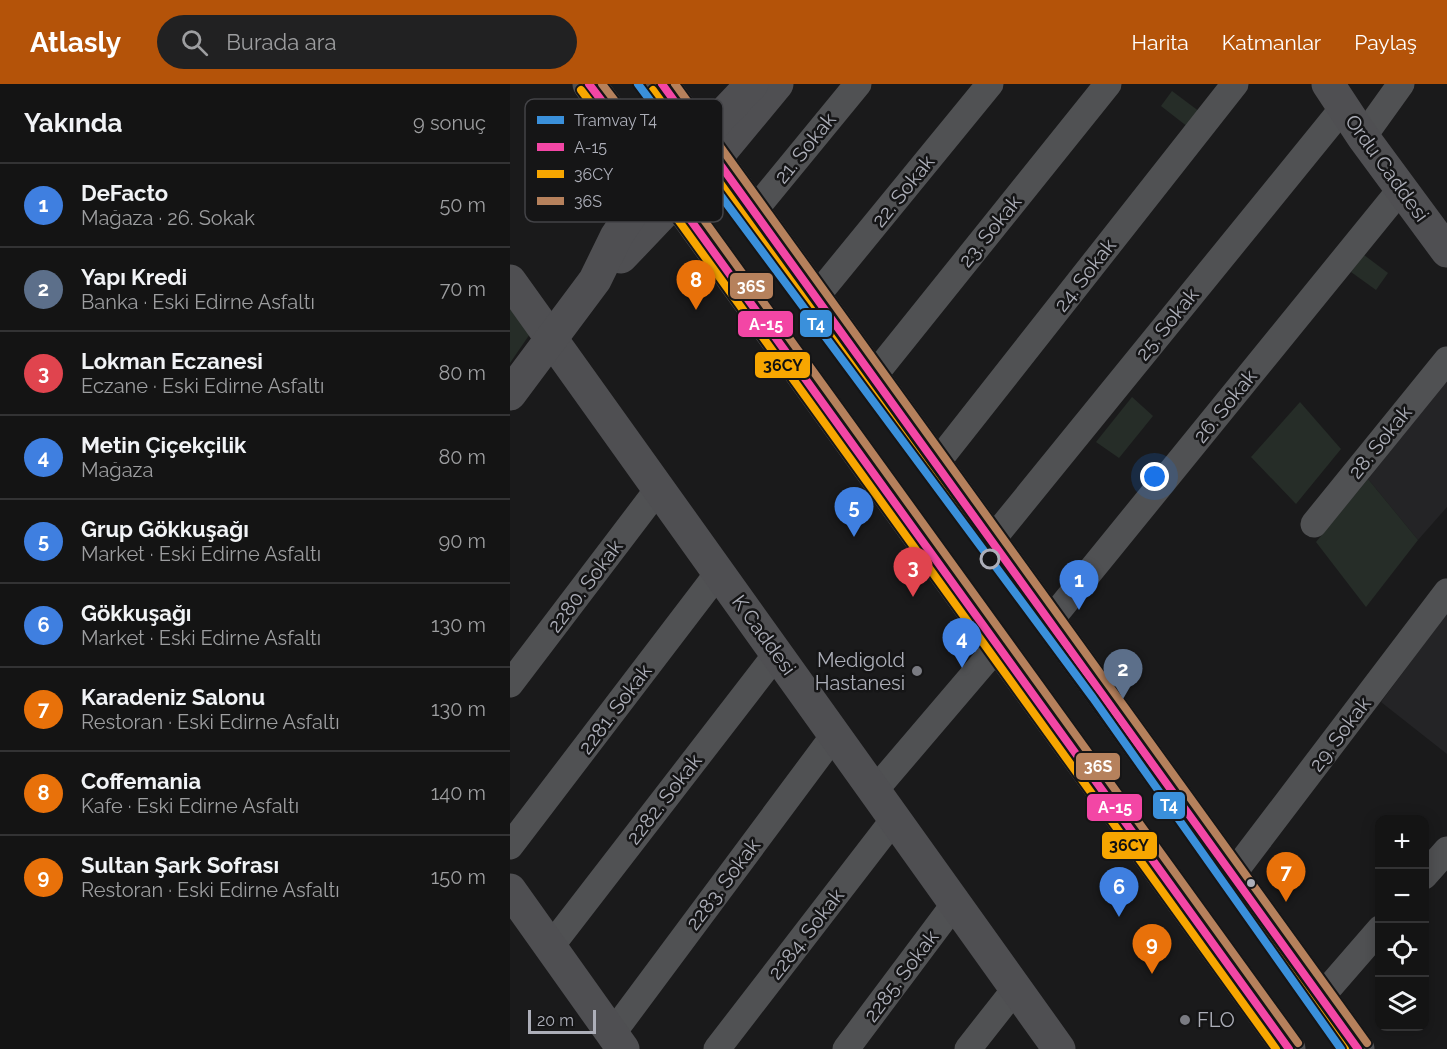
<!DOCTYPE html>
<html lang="tr">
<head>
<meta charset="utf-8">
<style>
  :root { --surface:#141414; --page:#212122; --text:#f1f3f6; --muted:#9d9ea0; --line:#333334; --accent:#b45309 }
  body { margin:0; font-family:Raleway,sans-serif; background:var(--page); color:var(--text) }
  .controls { position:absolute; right:18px; bottom:18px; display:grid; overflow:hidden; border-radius:12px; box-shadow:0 3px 15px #0003 }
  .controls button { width:54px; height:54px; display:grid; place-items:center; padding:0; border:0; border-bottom:2px solid var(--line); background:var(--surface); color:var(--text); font:30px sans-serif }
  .scale { position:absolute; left:18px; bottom:15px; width:68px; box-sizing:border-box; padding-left:6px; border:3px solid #adafb9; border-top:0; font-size:16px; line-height:21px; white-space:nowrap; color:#adafb9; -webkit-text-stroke:4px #151516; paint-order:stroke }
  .you { position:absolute; left:645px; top:393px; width:21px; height:21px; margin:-15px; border:4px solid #fff; border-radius:50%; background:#1a73e8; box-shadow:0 0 0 9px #1a73e833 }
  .badge { display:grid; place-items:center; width:39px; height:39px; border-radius:50%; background:var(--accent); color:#fff; font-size:20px; font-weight:700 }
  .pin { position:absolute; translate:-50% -50px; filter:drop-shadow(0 2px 3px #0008) }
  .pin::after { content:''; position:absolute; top:32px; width:21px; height:18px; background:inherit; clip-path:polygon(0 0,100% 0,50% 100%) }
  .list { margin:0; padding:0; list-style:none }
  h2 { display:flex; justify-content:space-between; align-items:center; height:78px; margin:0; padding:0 24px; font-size:26px }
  h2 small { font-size:20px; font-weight:400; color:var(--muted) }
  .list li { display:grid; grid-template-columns:39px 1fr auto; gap:18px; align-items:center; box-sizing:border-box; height:84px; padding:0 24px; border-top:2px solid var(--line) }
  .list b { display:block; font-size:22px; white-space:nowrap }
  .list p { margin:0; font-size:20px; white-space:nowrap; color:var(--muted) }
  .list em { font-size:20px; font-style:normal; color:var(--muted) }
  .icon { flex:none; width:33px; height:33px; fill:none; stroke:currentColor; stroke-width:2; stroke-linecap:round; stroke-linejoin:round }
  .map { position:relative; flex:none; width:937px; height:965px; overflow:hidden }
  header { display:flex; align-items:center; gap:36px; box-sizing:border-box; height:84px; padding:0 30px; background:var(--accent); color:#fff }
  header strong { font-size:28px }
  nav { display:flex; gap:33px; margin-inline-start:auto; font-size:21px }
  .search { width:420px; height:54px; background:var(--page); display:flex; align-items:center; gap:15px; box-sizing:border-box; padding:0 21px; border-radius:33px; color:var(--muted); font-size:22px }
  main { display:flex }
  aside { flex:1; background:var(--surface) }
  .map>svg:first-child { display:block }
  .built { fill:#242426 }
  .green { fill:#262d28 }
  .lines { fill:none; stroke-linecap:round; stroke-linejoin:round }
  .street { stroke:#505153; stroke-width:27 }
  .secondary { stroke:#4f4f52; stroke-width:33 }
  .primary { stroke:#4d4e51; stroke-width:33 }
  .bus-1-casing { stroke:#151516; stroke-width:12 }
  .bus-2-casing { stroke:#151516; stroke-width:12 }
  .bus-3-casing { stroke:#151516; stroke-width:12 }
  .bus-1 { stroke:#f346a5; stroke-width:8 }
  .bus-2 { stroke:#f7a600; stroke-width:8 }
  .bus-3 { stroke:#b6815c; stroke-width:8 }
  .tram-1-casing { stroke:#151516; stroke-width:12 }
  .tram-1 { stroke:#3a90db; stroke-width:8 }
  .stop-dot { fill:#151516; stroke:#adafb9; stroke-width:3 }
  .poi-dot { fill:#7a7b82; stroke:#151516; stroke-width:2 }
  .bus-dot { fill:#adafb9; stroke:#151516; stroke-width:2 }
  .labels { text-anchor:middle; stroke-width:5; stroke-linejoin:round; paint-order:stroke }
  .street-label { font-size:20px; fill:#adafb9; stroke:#151516 }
  .poi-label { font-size:20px; fill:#adafb9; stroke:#151516; text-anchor:end }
  .key { fill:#151516; stroke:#434347; stroke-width:1.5 }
  .key-label { font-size:16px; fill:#adafb9 }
  .line-badge { stroke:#151516; stroke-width:2 }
  .badge-label { font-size:16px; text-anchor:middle; font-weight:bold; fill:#fff }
  .pale-badge-label { font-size:16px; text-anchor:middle; font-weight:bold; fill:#111 }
</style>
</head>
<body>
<header>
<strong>Atlasly</strong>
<div class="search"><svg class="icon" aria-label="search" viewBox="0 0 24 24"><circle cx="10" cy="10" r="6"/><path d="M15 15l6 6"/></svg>Burada ara</div>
<nav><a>Harita</a><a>Katmanlar</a><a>Paylaş</a></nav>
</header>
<main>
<aside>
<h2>Yakında<small>9 sonuç</small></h2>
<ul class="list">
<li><span class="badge" style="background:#3f7fe0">1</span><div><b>DeFacto</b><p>Mağaza · 26. Sokak</p></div><em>50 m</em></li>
<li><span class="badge" style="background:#5c6f8a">2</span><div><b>Yapı Kredi</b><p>Banka · Eski Edirne Asfaltı</p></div><em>70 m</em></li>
<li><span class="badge" style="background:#e0444e">3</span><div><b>Lokman Eczanesi</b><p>Eczane · Eski Edirne Asfaltı</p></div><em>80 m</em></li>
<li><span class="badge" style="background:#3f7fe0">4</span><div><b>Metin Çiçekçilik</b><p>Mağaza</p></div><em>80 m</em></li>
<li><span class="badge" style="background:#3f7fe0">5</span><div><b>Grup Gökkuşağı</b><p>Market · Eski Edirne Asfaltı</p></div><em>90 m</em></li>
<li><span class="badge" style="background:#3f7fe0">6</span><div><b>Gökkuşağı</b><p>Market · Eski Edirne Asfaltı</p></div><em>130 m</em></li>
<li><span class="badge" style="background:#e8710a">7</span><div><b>Karadeniz Salonu</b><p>Restoran · Eski Edirne Asfaltı</p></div><em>130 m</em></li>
<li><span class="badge" style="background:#e8710a">8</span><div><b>Coffemania</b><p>Kafe · Eski Edirne Asfaltı</p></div><em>140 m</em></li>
<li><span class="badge" style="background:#e8710a">9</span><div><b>Sultan Şark Sofrası</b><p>Restoran · Eski Edirne Asfaltı</p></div><em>150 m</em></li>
</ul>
</aside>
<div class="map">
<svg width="937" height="965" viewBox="0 0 937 965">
  <rect width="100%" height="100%" fill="#1a1a1b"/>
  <g class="built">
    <path d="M937 295V423L908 456 858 395Z"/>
    <path d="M937 529V670L871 618Z"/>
  </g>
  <g class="green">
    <path d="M662 7 690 28 678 43 651 22Z"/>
    <path d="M854 171 878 189 866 206 841 188Z"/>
    <path d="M0 225 22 247 0 279Z"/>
    <path d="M622 313 643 332 609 374 586 358Z"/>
    <path d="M790 318 831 365 786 420 741 373Z"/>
    <path d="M858 395 908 456 856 523 806 458Z"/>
  </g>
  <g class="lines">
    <g class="street">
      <path d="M853 53 891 0"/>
      <path d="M243 128 348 0"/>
      <path d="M305 214 480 0"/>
      <path d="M362 294 598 0"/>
      <path d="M425 381 725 0"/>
      <path d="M804 440 937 276"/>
      <path d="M481 457 833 24"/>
      <path d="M539 538 891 105"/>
      <path d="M0 600 149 404"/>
      <path d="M365 706 487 563"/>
      <path d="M0 762 209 488"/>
      <path d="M722 791 937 508"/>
      <path d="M914 792 937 766"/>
      <path d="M41 862 268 568"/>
      <path d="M811 913 870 845"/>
      <path d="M102 950 325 650"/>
      <path d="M207 965 385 734"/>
      <path d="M336 965 446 818"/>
      <path d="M458 965 506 904"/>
    </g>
    <g class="secondary">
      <path d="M818 0 853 53 937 167"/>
      <path d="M111 173 209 70 267 0"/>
      <path d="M0 197 549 965"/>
      <path d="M0 310 85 196 106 153 128 120 242 0"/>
      <path d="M0 806 113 965"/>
    </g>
    <g class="primary">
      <path d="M79 0 151 95 779 965"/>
      <path d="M152 0 848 965"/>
    </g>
    <defs>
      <g id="bus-1">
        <path d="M79 0 151 95 779 965"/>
        <path d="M152 0 848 965"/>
      </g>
      <g id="bus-2">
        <path d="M71 6 143 101 766 965"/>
        <path d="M143 6 835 965"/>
      </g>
      <g id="bus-3">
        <path d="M92 0 160 89 788 959"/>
        <path d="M165 0 857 959"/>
      </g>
    </defs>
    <use href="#bus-1" class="bus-1-casing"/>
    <use href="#bus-2" class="bus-2-casing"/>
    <use href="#bus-3" class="bus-3-casing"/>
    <use href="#bus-1" class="bus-1"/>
    <use href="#bus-2" class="bus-2"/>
    <use href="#bus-3" class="bus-3"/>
    <defs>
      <path id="tram-1" d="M128 0 583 614 831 965"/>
    </defs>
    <use href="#tram-1" class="tram-1-casing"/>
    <use href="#tram-1" class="tram-1"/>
  </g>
  <circle class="stop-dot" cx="480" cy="475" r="9"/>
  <g class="poi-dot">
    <circle cx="407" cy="587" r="6"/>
    <circle cx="675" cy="936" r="6"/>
  </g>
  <circle class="bus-dot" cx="741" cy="799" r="5"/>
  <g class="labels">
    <g class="street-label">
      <text transform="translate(295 64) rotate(-51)" y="7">21. Sokak</text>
      <text transform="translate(877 84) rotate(54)" y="7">Ordu Caddesi</text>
      <text transform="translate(393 107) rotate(-51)" y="7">22. Sokak</text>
      <text transform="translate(480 147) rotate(-51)" y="7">23. Sokak</text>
      <text transform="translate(575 191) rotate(-52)" y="7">24. Sokak</text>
      <text transform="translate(657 240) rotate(-51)" y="7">25. Sokak</text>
      <text transform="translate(715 322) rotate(-51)" y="7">26. Sokak</text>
      <text transform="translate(870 358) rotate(-51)" y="7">28. Sokak</text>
      <text transform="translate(75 502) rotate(-53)" y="7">2280. Sokak</text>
      <text transform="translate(254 551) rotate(54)" y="7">K Caddesi</text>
      <text transform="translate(105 625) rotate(-53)" y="7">2281. Sokak</text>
      <text transform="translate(830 650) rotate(-53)" y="7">29. Sokak</text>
      <text transform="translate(154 715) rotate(-52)" y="7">2282. Sokak</text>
      <text transform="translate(213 800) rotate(-53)" y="7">2283. Sokak</text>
      <text transform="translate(296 850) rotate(-52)" y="7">2284. Sokak</text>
      <text transform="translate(391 892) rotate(-53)" y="7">2285. Sokak</text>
    </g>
    <g class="poi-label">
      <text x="395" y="583">Medigold<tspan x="395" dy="23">Hastanesi</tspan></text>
      <text x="687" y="943" text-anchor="start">FLO</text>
    </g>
  </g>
  <rect x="15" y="15" width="198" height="123" rx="9" class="key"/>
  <rect x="27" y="32" width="27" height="8" fill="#3a90db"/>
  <rect x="27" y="59" width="27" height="8" fill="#f346a5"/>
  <rect x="27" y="86" width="27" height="8" fill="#f7a600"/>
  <rect x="27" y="113" width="27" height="8" fill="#b6815c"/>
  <g class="key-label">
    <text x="64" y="42">Tramvay T4</text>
    <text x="64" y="69">A-15</text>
    <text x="64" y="96">36CY</text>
    <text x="64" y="123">36S</text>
  </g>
  <g class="line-badge">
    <rect x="219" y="188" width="45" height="28" rx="6" fill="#b6815c"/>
    <rect x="289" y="225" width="34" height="29" rx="6" fill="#3a90db"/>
    <rect x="227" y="226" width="57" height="28" rx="6" fill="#f346a5"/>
    <rect x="244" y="267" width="57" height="28" rx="6" fill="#f7a600"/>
    <rect x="565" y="668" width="46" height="29" rx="6" fill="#b6815c"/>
    <rect x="642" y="707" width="34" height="29" rx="6" fill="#3a90db"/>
    <rect x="576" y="709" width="57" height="29" rx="6" fill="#f346a5"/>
    <rect x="591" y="747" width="57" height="29" rx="6" fill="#f7a600"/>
  </g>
  <g class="badge-label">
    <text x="241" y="208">36S</text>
    <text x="306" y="246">T4</text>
    <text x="256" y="246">A-15</text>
    <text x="588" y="688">36S</text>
    <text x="659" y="727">T4</text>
    <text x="605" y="729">A-15</text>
  </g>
  <g class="pale-badge-label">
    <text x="273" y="287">36CY</text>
    <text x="619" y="767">36CY</text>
  </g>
</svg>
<div class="controls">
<button>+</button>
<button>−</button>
<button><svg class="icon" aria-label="locate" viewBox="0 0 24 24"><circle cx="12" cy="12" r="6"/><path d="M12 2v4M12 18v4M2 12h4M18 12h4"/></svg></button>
<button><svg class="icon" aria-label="layers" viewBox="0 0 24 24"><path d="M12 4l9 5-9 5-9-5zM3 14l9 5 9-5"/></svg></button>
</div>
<div class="scale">20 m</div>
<div class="you"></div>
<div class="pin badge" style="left:569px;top:526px;background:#3f7fe0">1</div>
<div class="pin badge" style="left:613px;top:615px;background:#5c6f8a">2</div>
<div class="pin badge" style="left:403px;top:513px;background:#e0444e">3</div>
<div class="pin badge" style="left:452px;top:584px;background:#3f7fe0">4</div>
<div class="pin badge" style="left:344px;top:453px;background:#3f7fe0">5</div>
<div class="pin badge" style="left:609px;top:833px;background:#3f7fe0">6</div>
<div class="pin badge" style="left:776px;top:818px;background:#e8710a">7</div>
<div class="pin badge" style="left:186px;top:226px;background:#e8710a">8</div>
<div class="pin badge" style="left:642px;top:890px;background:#e8710a">9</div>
</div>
</main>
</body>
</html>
